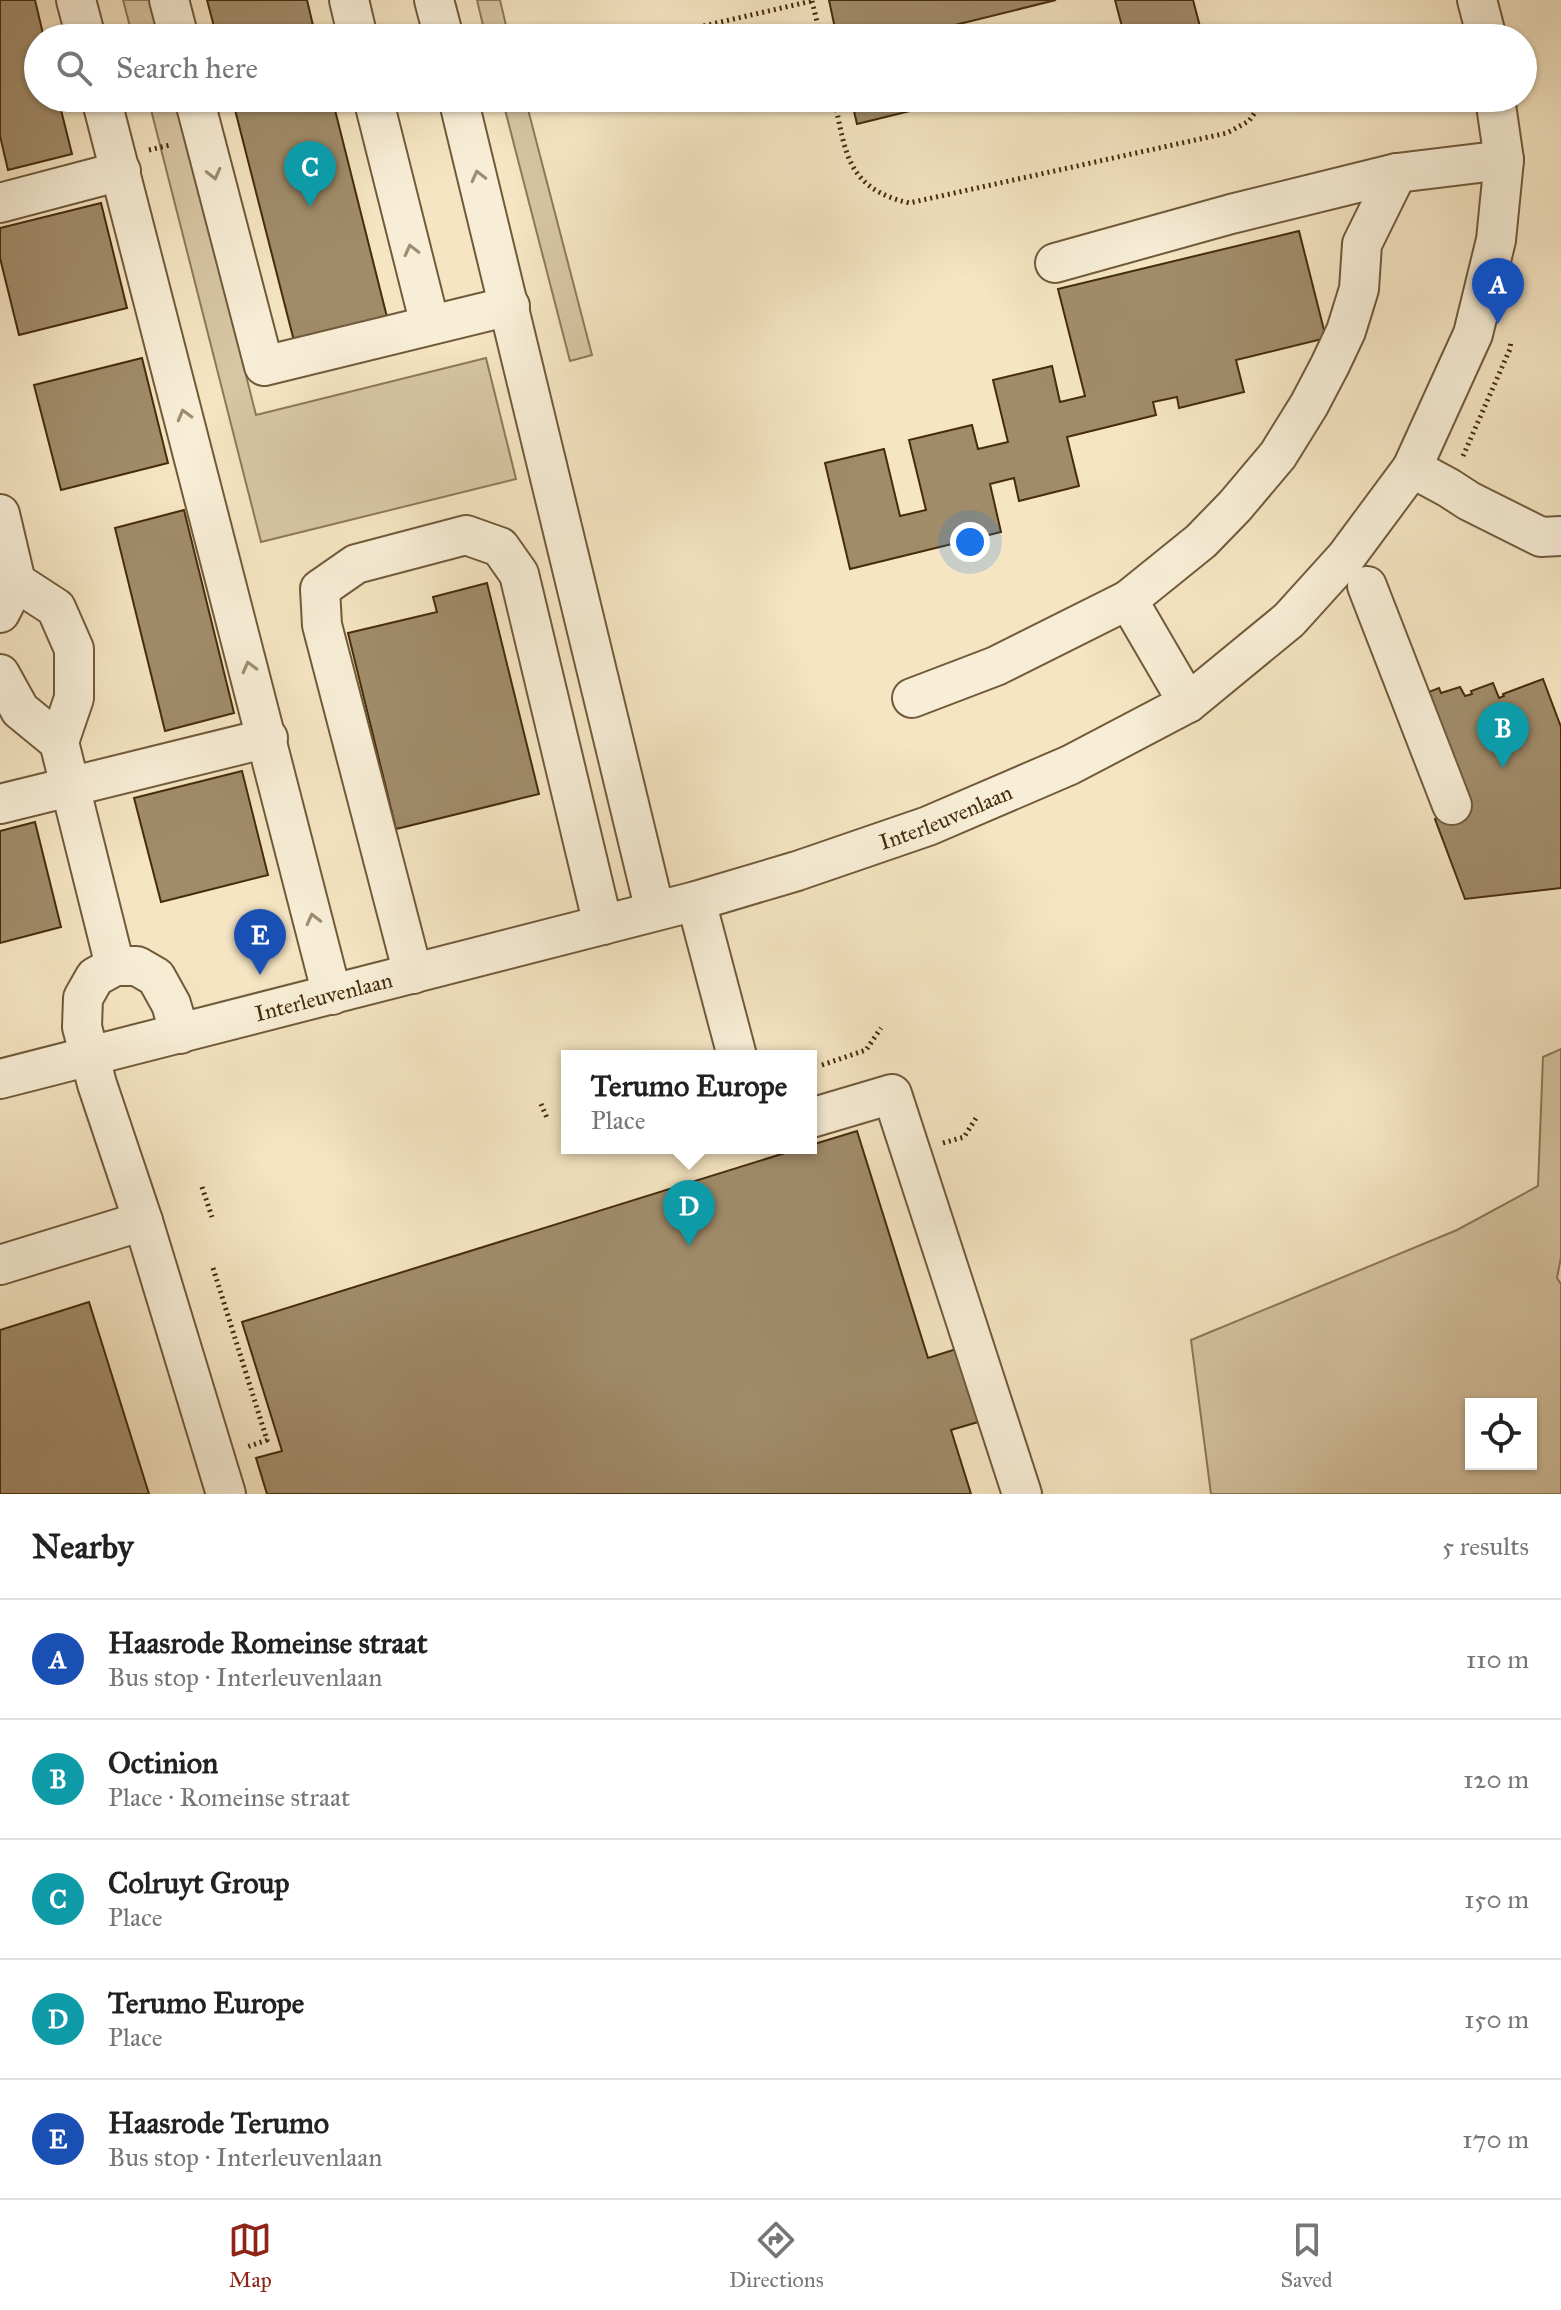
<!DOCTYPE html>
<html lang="en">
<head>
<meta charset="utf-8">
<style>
  :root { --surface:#fff; --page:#f6f6f6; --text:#222; --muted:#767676; --line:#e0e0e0; --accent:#8f2418 }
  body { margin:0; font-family:"IM FELL Great Primer",serif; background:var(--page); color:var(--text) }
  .controls { position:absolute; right:24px; bottom:24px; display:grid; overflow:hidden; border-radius:0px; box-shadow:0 2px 6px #0004 }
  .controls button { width:72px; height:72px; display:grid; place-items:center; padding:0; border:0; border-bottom:2px solid var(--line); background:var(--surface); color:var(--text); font:40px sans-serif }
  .you { position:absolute; left:970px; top:542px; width:28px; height:28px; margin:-20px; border:6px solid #fff; border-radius:50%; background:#1a73e8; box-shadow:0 0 0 12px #1a73e833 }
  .badge { display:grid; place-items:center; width:52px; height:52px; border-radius:50%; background:var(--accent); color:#fff; font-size:26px; font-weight:700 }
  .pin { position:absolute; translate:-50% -66px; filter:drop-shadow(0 2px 4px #0008) }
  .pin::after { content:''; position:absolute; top:42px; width:28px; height:24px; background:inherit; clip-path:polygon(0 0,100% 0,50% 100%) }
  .popup { position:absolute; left:561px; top:1050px; width:256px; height:104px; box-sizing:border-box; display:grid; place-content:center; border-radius:0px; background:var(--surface); filter:drop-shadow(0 2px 6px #0005); font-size:26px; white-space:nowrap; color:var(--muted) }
  .popup b { font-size:30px; color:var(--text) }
  .popup::after { content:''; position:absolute; left:50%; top:100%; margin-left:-16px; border:16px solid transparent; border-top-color:var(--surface) }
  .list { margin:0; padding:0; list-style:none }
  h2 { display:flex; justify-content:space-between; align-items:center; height:104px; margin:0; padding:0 32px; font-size:34px }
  h2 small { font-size:26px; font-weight:400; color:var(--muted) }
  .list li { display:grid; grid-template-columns:52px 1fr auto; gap:24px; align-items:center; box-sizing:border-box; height:120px; padding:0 32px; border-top:2px solid var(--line) }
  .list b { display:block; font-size:30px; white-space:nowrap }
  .list p { margin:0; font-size:26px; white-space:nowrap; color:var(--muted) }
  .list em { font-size:26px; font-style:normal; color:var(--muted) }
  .icon { flex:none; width:44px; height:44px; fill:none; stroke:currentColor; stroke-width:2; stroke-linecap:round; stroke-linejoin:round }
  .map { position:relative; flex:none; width:1561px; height:1494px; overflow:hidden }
  .search { position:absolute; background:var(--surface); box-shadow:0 2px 6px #0004; left:24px; right:24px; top:24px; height:88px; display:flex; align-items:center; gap:20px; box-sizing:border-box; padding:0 28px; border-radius:44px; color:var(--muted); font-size:30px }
  .sheet { height:704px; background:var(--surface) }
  nav { display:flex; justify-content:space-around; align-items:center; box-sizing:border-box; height:112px; border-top:2px solid var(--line); background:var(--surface); font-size:22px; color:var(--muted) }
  nav a { display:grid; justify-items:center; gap:4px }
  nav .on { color:var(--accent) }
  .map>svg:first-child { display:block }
  .green { fill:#d7c6a3; stroke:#8e7957; stroke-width:2; fill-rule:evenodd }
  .building { fill:#a18c6a; stroke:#452c0b; stroke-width:2 }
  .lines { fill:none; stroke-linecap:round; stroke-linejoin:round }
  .minor-casing { stroke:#715a39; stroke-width:42 }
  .path { stroke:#452c0b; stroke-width:5; stroke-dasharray:2 4; stroke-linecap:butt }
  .minor { stroke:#f8eed7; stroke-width:38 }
  .oneway { stroke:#9e8d71 }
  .labels { text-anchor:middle; stroke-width:6; stroke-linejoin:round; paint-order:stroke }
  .street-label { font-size:22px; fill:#452c0b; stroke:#f8eed7 }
</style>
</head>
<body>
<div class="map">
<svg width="1561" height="1494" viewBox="0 0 1561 1494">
  <rect width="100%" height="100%" fill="#f5e5c2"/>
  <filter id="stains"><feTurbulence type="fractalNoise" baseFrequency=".0025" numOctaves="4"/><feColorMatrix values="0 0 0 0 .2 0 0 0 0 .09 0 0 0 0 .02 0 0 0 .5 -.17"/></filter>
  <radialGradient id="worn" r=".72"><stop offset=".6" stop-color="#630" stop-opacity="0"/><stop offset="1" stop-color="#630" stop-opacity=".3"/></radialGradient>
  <g class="green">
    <path d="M123 0H152L161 38H133Z"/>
    <path d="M477 0H500L509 38H486Z"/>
    <path d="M148 98H176L256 415 486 358 516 479 261 542Z"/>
    <path d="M502 98H525L592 355 570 361Z"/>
    <path d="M1561 1049V1257L1557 1278 1561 1284V1494H1211L1191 1340 1457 1230 1538 1186 1543 1057ZM1471 1404H1531V1464H1471Z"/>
  </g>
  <g class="building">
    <path d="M0 0H35L44 38H38V98H58L72 154 8 170 0 136Z"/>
    <path d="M207 0H307L316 38H217Z"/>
    <path d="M829 0H1056L951 26 955 38H837Z"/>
    <path d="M1115 0H1193L1203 38H1125Z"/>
    <path d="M232 98H332L387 317 294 341Z"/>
    <path d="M851 98H963L857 124Z"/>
    <path d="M101 203 127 308 19 335 0 258V228Z"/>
    <path d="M1299 231 1326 338 1236 360 1244 392 1179 408 1177 397 1153 402 1156 415 1067 437 1079 486 1019 501 1014 478 990 484 1001 532 850 569 825 463 884 449 900 516 926 510 909 440 972 425 978 449 1008 442 993 380 1052 366 1060 402 1085 396 1058 289Z"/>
    <path d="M142 358 168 463 61 490 34 385Z"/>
    <path d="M184 510 234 713 165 731 115 528Z"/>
    <path d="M487 583 539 794 396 829 348 633 437 612 433 597Z"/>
    <path d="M1543 679 1561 727V888L1465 899 1435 819 1461 810 1416 697 1439 688 1441 693 1460 687 1465 696 1472 694 1471 691 1493 683 1499 698 1504 696 1503 694Z"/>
    <path d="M242 771 268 875 161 902 134 798Z"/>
    <path d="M35 822 61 927 0 943V831Z"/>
    <path d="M857 1131 928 1358 972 1344 995 1417 951 1430 971 1494H267L256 1458 282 1451 242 1322 801 1148H811V1145Z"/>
    <path d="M89 1302 149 1494H0V1330Z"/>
  </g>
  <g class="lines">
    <defs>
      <g id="minor">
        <path d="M76 0 86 38"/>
        <path d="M169 0 179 38"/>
        <path d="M349 0 358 38"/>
        <path d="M434 0 444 38"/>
        <path d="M1477 0 1487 38"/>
        <path d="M101 98 332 995"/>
        <path d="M194 98 264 366 510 306"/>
        <path d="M373 98 430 325"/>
        <path d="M458 98 655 911"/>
        <path d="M0 203 121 171"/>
        <path d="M1055 263 1231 214 1397 173 1504 160"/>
        <path d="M1412 468 1449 488 1469 501 1541 537 1561 536"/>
        <path d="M0 514 16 582 56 608 74 649V698L59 742"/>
        <path d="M1367 586 1452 805"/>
        <path d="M1128 600 1188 703"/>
        <path d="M0 613 16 582"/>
        <path d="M0 674 20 710 59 742 115 966"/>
        <path d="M912 698 996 666 1128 600 1201 541 1235 506 1278 455 1309 405 1330 365 1346 331 1359 289 1362 244 1397 173"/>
        <path d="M0 804 268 738"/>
        <path d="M696 901 737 1056"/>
        <path d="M413 974 322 625 320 589 356 564 466 535 500 547 519 574 603 925"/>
        <path d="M180 1034 171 1004 156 977 137 966H115L95 977 83 998 82 1027 97 1084 143 1221 226 1494"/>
        <path id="s1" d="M0 1079 696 901 797 871 928 826 1070 765 1188 703 1289 620 1346 557 1412 468 1473 334 1496 240 1504 160 1495 98"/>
        <path d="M811 1118 892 1094 1022 1494"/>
        <path d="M0 1265 143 1221"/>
      </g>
    </defs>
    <use href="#minor" class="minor-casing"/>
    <g class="path">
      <path d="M812 1 821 38"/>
      <path d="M651 38 812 1"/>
      <path d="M1523 64 1525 76"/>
      <path d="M834 98C846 153 846 188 909 203L1227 133 1249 121 1265 98"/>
      <path d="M149 150 170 145"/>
      <path d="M1463 456 1510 349 1511 340"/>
      <path d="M822 1065 866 1050 881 1028"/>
      <path d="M541 1104 547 1118"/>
      <path d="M943 1143 964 1137 978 1115"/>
      <path d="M202 1187 212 1217"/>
      <path d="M213 1268 267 1440 247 1447"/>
    </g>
    <use href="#minor" class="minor"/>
  </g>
  <defs><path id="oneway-chevron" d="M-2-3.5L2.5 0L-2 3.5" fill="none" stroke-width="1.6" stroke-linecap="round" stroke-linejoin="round" transform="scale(2)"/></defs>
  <g class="oneway">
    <use href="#oneway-chevron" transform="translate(214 174) rotate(76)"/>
    <use href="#oneway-chevron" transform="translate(478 176) rotate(-104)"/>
    <use href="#oneway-chevron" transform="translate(411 250) rotate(-104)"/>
    <use href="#oneway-chevron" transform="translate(184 415) rotate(-105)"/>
    <use href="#oneway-chevron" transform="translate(249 667) rotate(-105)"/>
    <use href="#oneway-chevron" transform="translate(313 919) rotate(-104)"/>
  </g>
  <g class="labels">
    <g class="street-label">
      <text dy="8" stroke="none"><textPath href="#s1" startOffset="982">Interleuvenlaan</textPath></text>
      <text dy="8" stroke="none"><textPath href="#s1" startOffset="334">Interleuvenlaan</textPath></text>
    </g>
  </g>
  <rect width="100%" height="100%" filter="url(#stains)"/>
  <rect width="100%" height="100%" fill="url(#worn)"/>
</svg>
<div class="controls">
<button><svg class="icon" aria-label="locate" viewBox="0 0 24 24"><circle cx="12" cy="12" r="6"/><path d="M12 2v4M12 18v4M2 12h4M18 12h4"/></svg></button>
</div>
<div class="you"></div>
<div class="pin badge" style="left:1498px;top:324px;background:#1a4fb4">A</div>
<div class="pin badge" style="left:1503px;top:768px;background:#0f9aa8">B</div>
<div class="pin badge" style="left:310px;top:207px;background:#0f9aa8">C</div>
<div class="pin badge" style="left:689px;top:1246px;background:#0f9aa8">D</div>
<div class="popup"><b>Terumo Europe</b>Place</div>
<div class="pin badge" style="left:260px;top:975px;background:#1a4fb4">E</div>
<div class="search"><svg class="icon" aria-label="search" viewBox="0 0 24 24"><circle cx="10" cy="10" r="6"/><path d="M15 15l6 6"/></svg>Search here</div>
</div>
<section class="sheet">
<h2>Nearby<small>5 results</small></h2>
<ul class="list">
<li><span class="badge" style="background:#1a4fb4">A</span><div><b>Haasrode Romeinse straat</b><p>Bus stop · Interleuvenlaan</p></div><em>110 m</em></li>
<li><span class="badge" style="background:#0f9aa8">B</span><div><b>Octinion</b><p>Place · Romeinse straat</p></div><em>120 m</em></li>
<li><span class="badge" style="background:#0f9aa8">C</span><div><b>Colruyt Group</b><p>Place</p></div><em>150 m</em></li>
<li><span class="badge" style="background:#0f9aa8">D</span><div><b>Terumo Europe</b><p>Place</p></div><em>150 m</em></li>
<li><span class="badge" style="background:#1a4fb4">E</span><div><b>Haasrode Terumo</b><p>Bus stop · Interleuvenlaan</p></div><em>170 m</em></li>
</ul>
</section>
<nav>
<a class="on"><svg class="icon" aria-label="map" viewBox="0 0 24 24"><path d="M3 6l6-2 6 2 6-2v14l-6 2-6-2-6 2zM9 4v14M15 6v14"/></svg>Map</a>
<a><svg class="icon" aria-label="directions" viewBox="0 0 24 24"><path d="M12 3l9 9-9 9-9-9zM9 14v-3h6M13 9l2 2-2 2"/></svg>Directions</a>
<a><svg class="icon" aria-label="saved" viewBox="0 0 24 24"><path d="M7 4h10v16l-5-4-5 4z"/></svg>Saved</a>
</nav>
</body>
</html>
